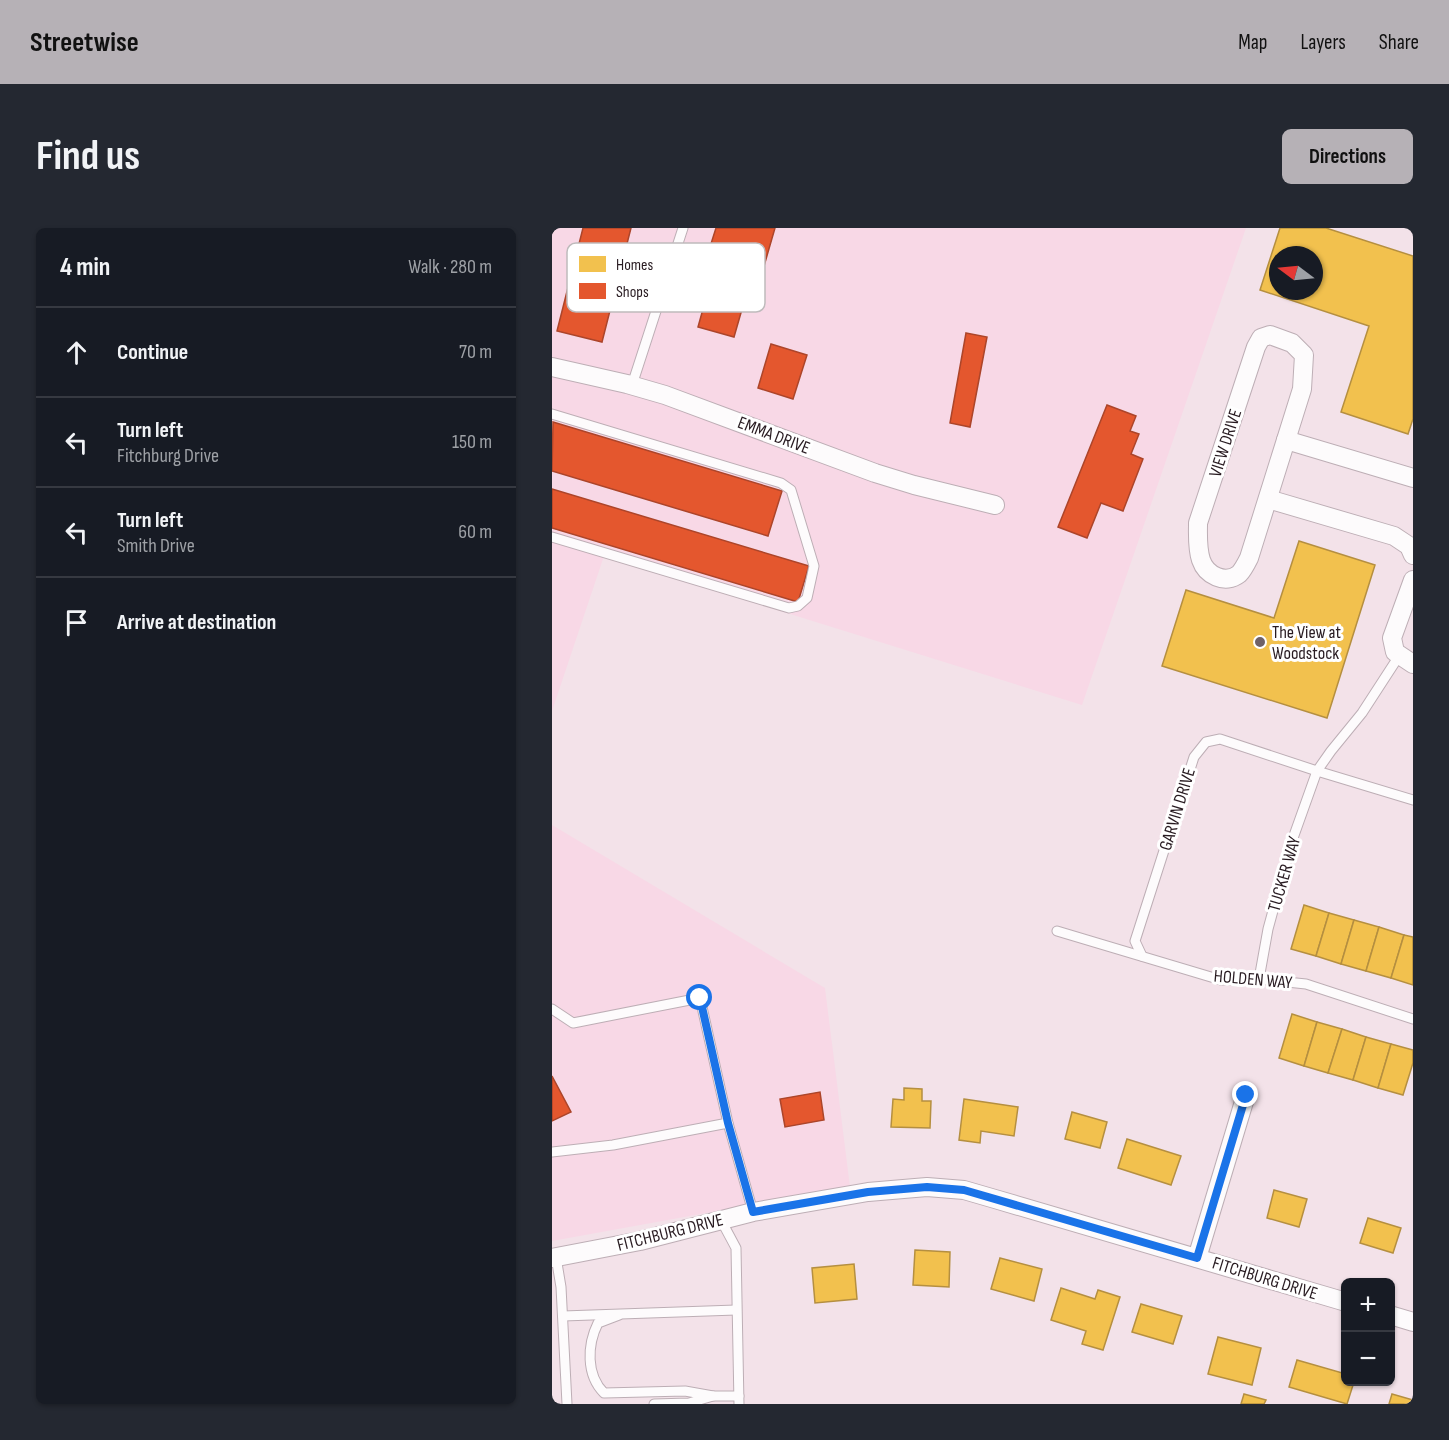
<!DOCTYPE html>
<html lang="en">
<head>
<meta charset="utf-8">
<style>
  :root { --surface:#171b24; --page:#242831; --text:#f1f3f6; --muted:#9ea1a6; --line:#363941; --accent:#b6b1b6 }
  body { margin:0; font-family:"Sofia Sans Condensed",sans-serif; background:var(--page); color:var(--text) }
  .controls { position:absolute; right:18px; bottom:18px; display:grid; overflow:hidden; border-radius:9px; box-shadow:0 2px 4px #0004 }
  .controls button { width:54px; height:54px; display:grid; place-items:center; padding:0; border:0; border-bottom:2px solid var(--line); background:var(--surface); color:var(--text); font:30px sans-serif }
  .compass { position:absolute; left:717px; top:18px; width:54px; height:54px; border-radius:50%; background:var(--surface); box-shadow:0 2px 4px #0004; rotate:286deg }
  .stop { position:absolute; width:18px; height:18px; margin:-14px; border:4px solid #1a73e8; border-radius:50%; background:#fff }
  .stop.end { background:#1a73e8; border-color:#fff; box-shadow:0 2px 6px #0008 }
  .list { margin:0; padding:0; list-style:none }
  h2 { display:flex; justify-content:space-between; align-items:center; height:78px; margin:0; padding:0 24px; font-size:26px }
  h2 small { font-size:20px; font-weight:400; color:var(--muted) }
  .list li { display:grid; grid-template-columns:39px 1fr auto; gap:18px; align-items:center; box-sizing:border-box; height:90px; padding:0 24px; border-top:2px solid var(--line) }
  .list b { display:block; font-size:22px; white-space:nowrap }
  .list p { margin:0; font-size:20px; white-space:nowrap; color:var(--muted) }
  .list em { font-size:20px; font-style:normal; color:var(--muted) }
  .icon { flex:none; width:33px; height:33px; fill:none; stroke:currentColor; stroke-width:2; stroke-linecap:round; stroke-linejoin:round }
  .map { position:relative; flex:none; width:861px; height:1176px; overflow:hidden; border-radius:9px }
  header { display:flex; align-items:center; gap:36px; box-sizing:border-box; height:84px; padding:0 30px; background:var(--accent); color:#111 }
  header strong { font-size:28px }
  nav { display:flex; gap:33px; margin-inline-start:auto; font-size:21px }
  .intro { display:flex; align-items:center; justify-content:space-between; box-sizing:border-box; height:144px; padding:0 36px }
  h1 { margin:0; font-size:42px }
  .button { padding:15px 27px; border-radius:9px; background:var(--accent); color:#111; font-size:21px; font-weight:700 }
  main { display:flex; gap:36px; padding:0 36px }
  aside { flex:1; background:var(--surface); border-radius:9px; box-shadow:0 2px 4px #0004 }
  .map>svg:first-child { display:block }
  .built { fill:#f8d8e6 }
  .homes { fill:#f2c14e; stroke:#b58f40; stroke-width:1.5; fill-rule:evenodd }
  .shops { fill:#e4572e; stroke:#ac452a; stroke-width:1.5 }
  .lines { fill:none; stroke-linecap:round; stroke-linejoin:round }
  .service-casing { stroke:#bdaeb5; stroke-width:11 }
  .minor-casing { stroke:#bdaeb5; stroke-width:20 }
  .service { stroke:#fdfbfc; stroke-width:9 }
  .minor { stroke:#fdfbfc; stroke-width:18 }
  .route { stroke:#1a73e8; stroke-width:8 }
  .poi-dot { fill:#6f6167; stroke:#fff; stroke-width:2 }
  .labels { text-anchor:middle; stroke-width:6; stroke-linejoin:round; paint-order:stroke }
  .street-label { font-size:18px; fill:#281b21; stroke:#fff }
  .poi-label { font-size:18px; fill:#281b21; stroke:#fff; text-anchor:start }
  .key { fill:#fff; stroke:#bebbbc; stroke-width:1.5 }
  .key-label { font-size:16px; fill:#281b21 }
</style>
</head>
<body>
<header>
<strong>Streetwise</strong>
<nav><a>Map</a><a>Layers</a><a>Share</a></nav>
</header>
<div class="intro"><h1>Find us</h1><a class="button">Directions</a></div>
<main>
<aside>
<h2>4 min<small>Walk · 280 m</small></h2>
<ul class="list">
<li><svg class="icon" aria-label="ahead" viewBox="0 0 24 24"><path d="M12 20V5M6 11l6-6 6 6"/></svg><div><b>Continue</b></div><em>70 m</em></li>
<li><svg class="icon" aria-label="left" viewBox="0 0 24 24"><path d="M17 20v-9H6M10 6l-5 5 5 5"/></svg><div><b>Turn left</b><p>Fitchburg Drive</p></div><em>150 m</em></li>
<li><svg class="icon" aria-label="left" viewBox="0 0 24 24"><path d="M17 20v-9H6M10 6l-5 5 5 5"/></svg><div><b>Turn left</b><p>Smith Drive</p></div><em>60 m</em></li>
<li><svg class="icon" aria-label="arrive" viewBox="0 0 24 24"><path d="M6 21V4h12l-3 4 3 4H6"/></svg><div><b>Arrive at destination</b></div></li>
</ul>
</aside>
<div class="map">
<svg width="861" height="1176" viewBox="0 0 861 1176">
  <rect width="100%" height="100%" fill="#f3e2e9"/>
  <g class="built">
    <path d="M0 0H694L530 477 52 328 0 483Z"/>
    <path d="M0 597 273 760 298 959 0 1013Z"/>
  </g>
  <g class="homes">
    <path d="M728 0H774L861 28V191L856 206 789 184 817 98 708 62ZM726 27H762V63H726Z"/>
    <path d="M747 313 823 337 775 490 610 438 634 362 722 390Z"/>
    <path d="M752 677 777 685 764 728 739 721Z"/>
    <path d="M777 685 802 692 789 736 764 728Z"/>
    <path d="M802 692 827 699 814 743 789 736Z"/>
    <path d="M827 699 852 707 839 750 814 743Z"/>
    <path d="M852 707 861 709V757L839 750Z"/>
    <path d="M740 786 765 794 752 838 727 830Z"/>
    <path d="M765 794 790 801 776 845 752 838Z"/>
    <path d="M790 801 814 809 801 852 776 845Z"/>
    <path d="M814 809 839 816 826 860 801 852Z"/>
    <path d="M839 816 861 822V835L851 867 826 860Z"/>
    <path d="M352 860 370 861V873H379L378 900 339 899 341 871 352 872Z"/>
    <path d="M412 871 466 879 462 908 429 903 428 915 407 912Z"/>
    <path d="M520 884 555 894 548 920 513 911Z"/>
    <path d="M575 911 629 928 619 957 566 940Z"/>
    <path d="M722 962 755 971 747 999 715 990Z"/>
    <path d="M816 990 849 1000 841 1025 808 1015Z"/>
    <path d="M363 1022 398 1024 397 1059 361 1057Z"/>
    <path d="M448 1030 490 1041 482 1073 439 1061Z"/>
    <path d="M302 1036 305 1071 263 1075 260 1040Z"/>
    <path d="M509 1060 543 1071 546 1062 568 1069 551 1122 530 1116 534 1103 499 1092Z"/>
    <path d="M589 1076 630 1088 621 1116 580 1104Z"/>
    <path d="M666 1109 709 1120 700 1157 656 1146Z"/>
    <path d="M745 1132 794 1146V1154H802L795 1176 737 1159Z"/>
    <path d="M692 1166 714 1172 712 1176H689Z"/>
    <path d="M840 1166 861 1172V1176H837Z"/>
  </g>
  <g class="shops">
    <path d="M31 0H79L50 114 5 103Z"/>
    <path d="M164 0H223L212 38 203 36 182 109 146 99 165 31 178 35 180 29 157 22Z"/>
    <path d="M414 105 435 109 418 199 398 195Z"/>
    <path d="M219 116 255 127 241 171 206 160Z"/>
    <path d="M555 177 584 188 578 203 587 206 579 226 591 231 571 283 549 275 535 310 506 299Z"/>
    <path d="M1 194 230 263 216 308 0 243Z"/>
    <path d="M0 261 257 338 246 374 0 300Z"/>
    <path d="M0 848 19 884 0 893Z"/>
    <path d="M268 864 272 892 233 899 228 871Z"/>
  </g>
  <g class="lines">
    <defs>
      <g id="service">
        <path d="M80 157 131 0"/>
        <path d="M0 186 229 255 239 262 262 338 255 370 246 378 237 380 0 309"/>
        <path d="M505 703 669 752 707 751 754 756 861 791"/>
        <path d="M590 728 583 713 642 529 654 514 668 511 765 543 861 572"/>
        <path d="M707 751 716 701 740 613 765 543 779 523 810 485 847 428"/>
        <path d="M0 781 21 795 148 770 176 895 201 984"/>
        <path d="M0 924 61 917 176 895"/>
        <path d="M169 992 184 1020 187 1176"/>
        <path d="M4 1029 9 1059 15 1176"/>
        <path d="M67 1087 46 1095C35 1117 34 1147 52 1165L133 1163 161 1168"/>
        <path d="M11 1088 184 1082"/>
        <path d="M102 1176 137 1175 161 1168H187"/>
      </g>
      <g id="minor">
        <path d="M718 107 740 115 752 127 750 161 697 330C694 336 691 342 687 346 673 357 654 347 649 332 645 320 646 307 646 295L704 119 709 110Z"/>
        <path d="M0 139 75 156 113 167 323 245 362 257 443 277"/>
        <path d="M734 212 861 250"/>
        <path d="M716 271 842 308 857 318 861 327"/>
        <path d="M861 352 840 410 843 424 861 436"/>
        <path d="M0 1030 88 1013 201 984 316 964 375 959 412 962 443 971 794 1074"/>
        <path d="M645 1030 694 867"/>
        <path d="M838 1087 861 1094"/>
      </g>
    </defs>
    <use href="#service" class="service-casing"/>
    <use href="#minor" class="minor-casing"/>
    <use href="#service" class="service"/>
    <use href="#minor" class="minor"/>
  </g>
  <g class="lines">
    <path class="route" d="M148 770 176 895 201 984 316 964 375 959 412 962 645 1030 694 867"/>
  </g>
  <circle class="poi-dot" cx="708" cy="414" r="6"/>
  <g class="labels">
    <g class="street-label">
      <text transform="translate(222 207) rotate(21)" y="6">EMMA DRIVE</text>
      <text transform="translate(673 215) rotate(-72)" y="6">VIEW DRIVE</text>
      <text transform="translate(625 581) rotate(-73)" y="6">GARVIN DRIVE</text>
      <text transform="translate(732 646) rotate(-74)" y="6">TUCKER WAY</text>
      <text transform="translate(701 751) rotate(5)" y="6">HOLDEN WAY</text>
      <text transform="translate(118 1004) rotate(-14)" y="6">FITCHBURG DRIVE</text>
      <text transform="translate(713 1050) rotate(17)" y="6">FITCHBURG DRIVE</text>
    </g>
    <g class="poi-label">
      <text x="720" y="410">The View at<tspan x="720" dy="21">Woodstock</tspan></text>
    </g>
  </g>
  <rect x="15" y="15" width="198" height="69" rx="9" class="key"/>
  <rect x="27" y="28" width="27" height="16" fill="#f2c14e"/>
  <rect x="27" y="55" width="27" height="16" fill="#e4572e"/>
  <g class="key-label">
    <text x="64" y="42">Homes</text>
    <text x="64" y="69">Shops</text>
  </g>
</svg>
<div class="controls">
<button>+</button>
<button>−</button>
</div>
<svg class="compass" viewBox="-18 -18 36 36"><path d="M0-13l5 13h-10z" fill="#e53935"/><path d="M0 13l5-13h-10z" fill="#9ea1a6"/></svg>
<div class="stop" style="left:148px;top:770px"></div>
<div class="stop end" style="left:694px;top:867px"></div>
</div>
</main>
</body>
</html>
